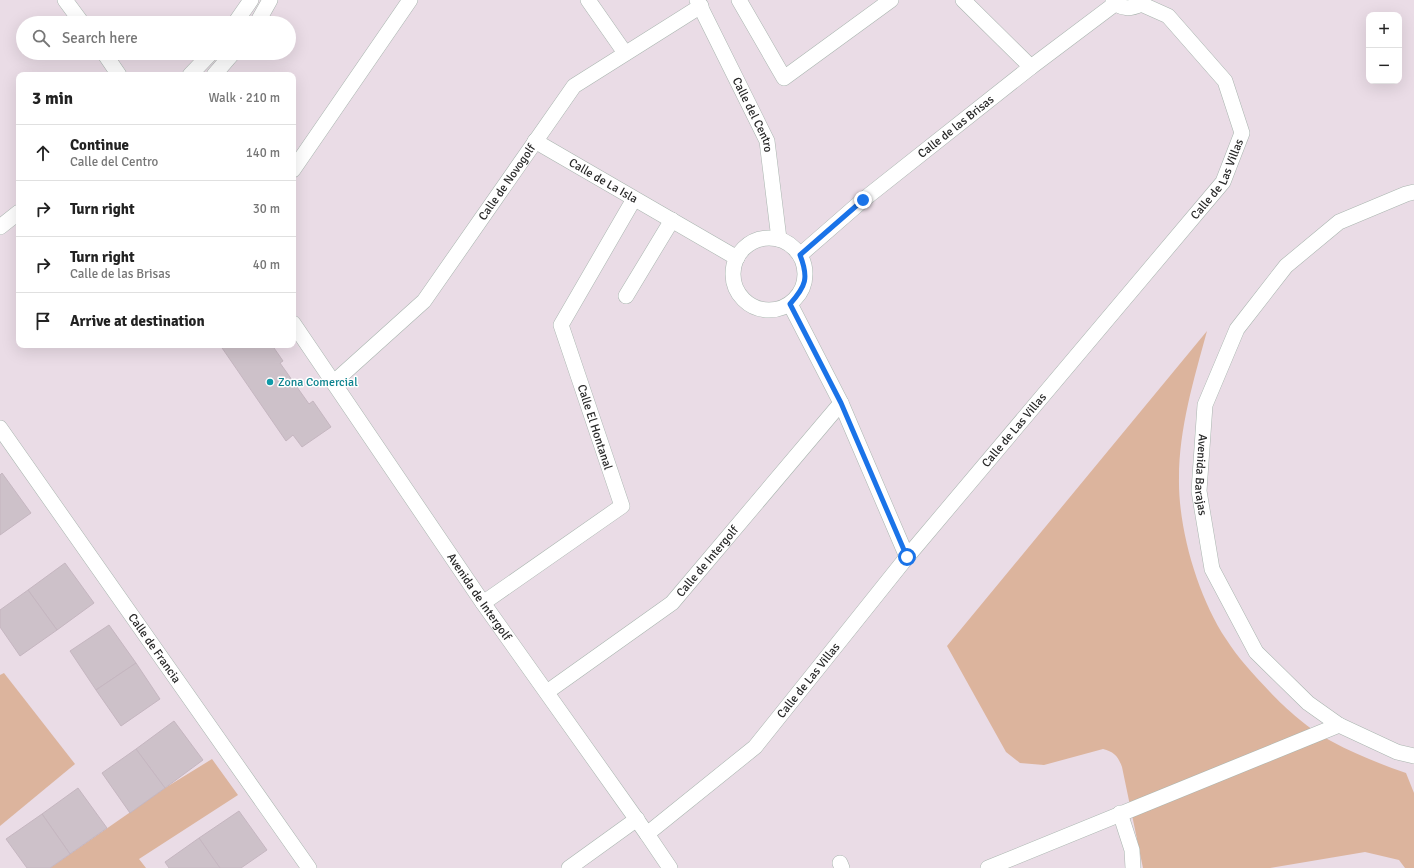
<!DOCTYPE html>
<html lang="en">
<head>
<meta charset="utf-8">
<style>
  :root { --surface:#fff; --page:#f6f6f6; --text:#222; --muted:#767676; --line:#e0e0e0 }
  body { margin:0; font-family:Signika,sans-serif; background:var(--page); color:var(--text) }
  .controls { position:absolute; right:12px; top:12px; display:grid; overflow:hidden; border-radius:8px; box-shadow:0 4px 16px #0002 }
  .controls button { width:36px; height:36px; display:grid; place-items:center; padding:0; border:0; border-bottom:1px solid var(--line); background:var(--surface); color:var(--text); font:20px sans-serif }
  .stop { position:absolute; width:12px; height:12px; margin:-9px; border:3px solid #1a73e8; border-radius:50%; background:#fff }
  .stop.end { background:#1a73e8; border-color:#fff; box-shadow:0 1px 4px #0008 }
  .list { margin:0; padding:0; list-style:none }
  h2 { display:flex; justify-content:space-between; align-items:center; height:52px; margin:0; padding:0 16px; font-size:17px }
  h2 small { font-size:13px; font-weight:400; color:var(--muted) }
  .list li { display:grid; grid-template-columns:26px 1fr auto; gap:12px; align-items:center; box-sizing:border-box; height:56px; padding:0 16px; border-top:1px solid var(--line) }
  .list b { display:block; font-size:15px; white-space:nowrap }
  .list p { margin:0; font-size:13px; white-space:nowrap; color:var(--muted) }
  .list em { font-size:13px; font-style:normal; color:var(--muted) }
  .icon { flex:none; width:22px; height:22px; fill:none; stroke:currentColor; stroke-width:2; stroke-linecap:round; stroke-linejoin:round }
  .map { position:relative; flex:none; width:1414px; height:868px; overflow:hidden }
  .search { position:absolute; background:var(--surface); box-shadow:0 4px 16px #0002; left:16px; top:16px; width:280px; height:44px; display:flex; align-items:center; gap:10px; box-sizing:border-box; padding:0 14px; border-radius:22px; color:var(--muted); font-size:15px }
  .panel { position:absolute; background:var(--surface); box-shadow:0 4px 16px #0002; left:16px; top:72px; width:280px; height:276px; border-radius:8px }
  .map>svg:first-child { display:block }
  .green { fill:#dcb49d }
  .building { fill:#cdc1c9; stroke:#c5b6c0 }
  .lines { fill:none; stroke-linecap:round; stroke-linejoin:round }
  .minor-casing { stroke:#a9b5af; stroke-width:16 }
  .minor { stroke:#fff; stroke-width:15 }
  .route { stroke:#1a73e8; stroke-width:5 }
  .culture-dot { fill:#0f9aa8; stroke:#fff; stroke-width:1.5 }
  .labels { text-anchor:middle; stroke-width:3; stroke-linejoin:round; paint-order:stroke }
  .street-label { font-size:12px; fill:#292929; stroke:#fff }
  .culture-label { font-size:12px; fill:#0d838f; stroke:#fff; text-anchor:start }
</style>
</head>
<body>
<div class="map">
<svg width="1414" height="868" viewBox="0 0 1414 868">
  <rect width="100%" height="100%" fill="#eadce6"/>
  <g class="green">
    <path d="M1207 331C1194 379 1179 428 1179 478 1178 529 1198 597 1226 639 1238 658 1254 675 1270 692 1286 709 1310 730 1331 741 1355 754 1380 764 1406 773L1414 793V868H1405L1399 860 1365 852 1270 868H1143L1122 767C1118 756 1114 752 1103 749L1044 765 1020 763 1006 752 947 646Z"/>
    <path d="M4 673 75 764 0 826V675Z"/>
    <path d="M212 759 238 795 139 859 146 868H50L165 788Z"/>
  </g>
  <g class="building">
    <path d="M220 345H272L283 361 280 363 309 404 313 401 331 427 302 447 293 435 286 441Z"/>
    <path d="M2 473 31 513 0 535V475Z"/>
    <path d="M65 563 94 603 57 630 28 590Z"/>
    <path d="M28 590 57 630 20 656 0 627V610Z"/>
    <path d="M109 625 136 663 96 690 70 651Z"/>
    <path d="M136 663 160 699 121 726 96 690Z"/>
    <path d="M174 721 203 760 165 788 136 749Z"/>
    <path d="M136 749 165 788 130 813 102 773Z"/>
    <path d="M78 788 107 828 70 854 42 814Z"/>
    <path d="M239 811 267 850 241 868H220L199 838Z"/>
    <path d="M42 814 70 854 50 868H27L6 839Z"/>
    <path d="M199 838 220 868H169L165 862Z"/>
  </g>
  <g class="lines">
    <defs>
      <g id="minor">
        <path d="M65 0 82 23"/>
        <path d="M588 0 625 53"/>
        <path id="s1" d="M697 0 767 141 779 239"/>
        <path d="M739 0 784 78 891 0"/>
        <path d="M963 0 1031 67"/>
        <path d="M1113 0C1120 10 1131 9 1141 4L1143 0"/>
        <path d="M235 23 251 0"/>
        <path d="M257 23 270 0"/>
        <path d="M104 53 119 75"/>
        <path d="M190 75 211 53"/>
        <path d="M214 75 233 53"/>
        <path id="s2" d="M535 141 737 258"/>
        <path d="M293 170 410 0"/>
        <path id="s3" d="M1414 192 1406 194 1339 222 1286 266 1237 329 1205 405 1199 491 1212 569 1256 652 1308 703 1339 725 1397 752 1414 756"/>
        <path d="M0 227 19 212"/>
        <circle cx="769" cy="274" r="36"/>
        <path id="s4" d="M800 255 863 200 1031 67 1116 3"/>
        <path d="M626 296 672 220"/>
        <path d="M790 304 841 403 907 557"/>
        <path id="s5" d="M293 323 483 603 647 834 670 868"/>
        <path id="s6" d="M334 382 424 301 574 86 701 6"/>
        <path id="s7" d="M0 428 309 868"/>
        <path d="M483 603 622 506 561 325 634 199"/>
        <path id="s8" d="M547 692 672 603 841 403"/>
        <path d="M1120 813 1132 850 1133 868"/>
        <path id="s9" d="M647 834 755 747 907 557 1223 182 1242 133 1225 81 1168 16 1141 4"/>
        <path d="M840 863 842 868"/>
        <path d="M569 868 637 819"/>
        <path d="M988 868 1339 725"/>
      </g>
    </defs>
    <use href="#minor" class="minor-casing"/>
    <use href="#minor" class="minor"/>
  </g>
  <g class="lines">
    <path class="route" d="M863 200 800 255C809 278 806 286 790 304L841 403 907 557"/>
  </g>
  <circle class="culture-dot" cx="270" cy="382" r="4"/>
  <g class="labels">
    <g class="street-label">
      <text dy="4" stroke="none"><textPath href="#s1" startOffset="128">Calle del Centro</textPath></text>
      <text dy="4" stroke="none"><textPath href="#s4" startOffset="202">Calle de las Brisas</textPath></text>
      <text dy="4" stroke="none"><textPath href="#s9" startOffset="872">Calle de Las Villas</textPath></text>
      <text dy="4" stroke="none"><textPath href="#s2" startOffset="79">Calle de La Isla</textPath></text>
      <text dy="4" stroke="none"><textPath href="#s6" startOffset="266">Calle de Novogolf</textPath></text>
      <text transform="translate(595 427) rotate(72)" y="4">Calle El Hontanal</text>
      <text dy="4" stroke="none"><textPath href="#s9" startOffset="548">Calle de Las Villas</textPath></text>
      <text dy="4" stroke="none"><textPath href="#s3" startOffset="382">Avenida Barajas</textPath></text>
      <text dy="4" stroke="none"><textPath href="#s8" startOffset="208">Calle de Intergolf</textPath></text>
      <text dy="4" stroke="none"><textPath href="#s5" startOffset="331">Avenida de Intergolf</textPath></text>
      <text dy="4" stroke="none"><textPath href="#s7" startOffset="269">Calle de Francia</textPath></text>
      <text dy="4" stroke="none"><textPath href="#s9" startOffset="224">Calle de Las Villas</textPath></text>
    </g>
    <g class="culture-label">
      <text x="278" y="386">Zona Comercial</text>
    </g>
  </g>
</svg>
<div class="controls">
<button>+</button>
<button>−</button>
</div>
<div class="stop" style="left:907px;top:557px"></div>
<div class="stop end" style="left:863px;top:200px"></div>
<div class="search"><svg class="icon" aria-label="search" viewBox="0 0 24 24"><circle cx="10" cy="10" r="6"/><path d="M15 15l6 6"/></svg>Search here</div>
<section class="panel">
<h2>3 min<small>Walk · 210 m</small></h2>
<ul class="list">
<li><svg class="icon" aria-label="ahead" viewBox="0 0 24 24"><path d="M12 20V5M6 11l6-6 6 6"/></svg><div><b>Continue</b><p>Calle del Centro</p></div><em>140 m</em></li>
<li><svg class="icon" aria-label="right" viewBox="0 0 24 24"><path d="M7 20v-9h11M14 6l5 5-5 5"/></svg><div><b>Turn right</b></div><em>30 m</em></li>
<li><svg class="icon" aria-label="right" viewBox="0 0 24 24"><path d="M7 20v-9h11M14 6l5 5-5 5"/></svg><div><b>Turn right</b><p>Calle de las Brisas</p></div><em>40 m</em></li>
<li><svg class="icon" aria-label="arrive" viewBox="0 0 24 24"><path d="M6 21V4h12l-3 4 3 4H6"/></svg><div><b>Arrive at destination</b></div></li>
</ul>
</section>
</div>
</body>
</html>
